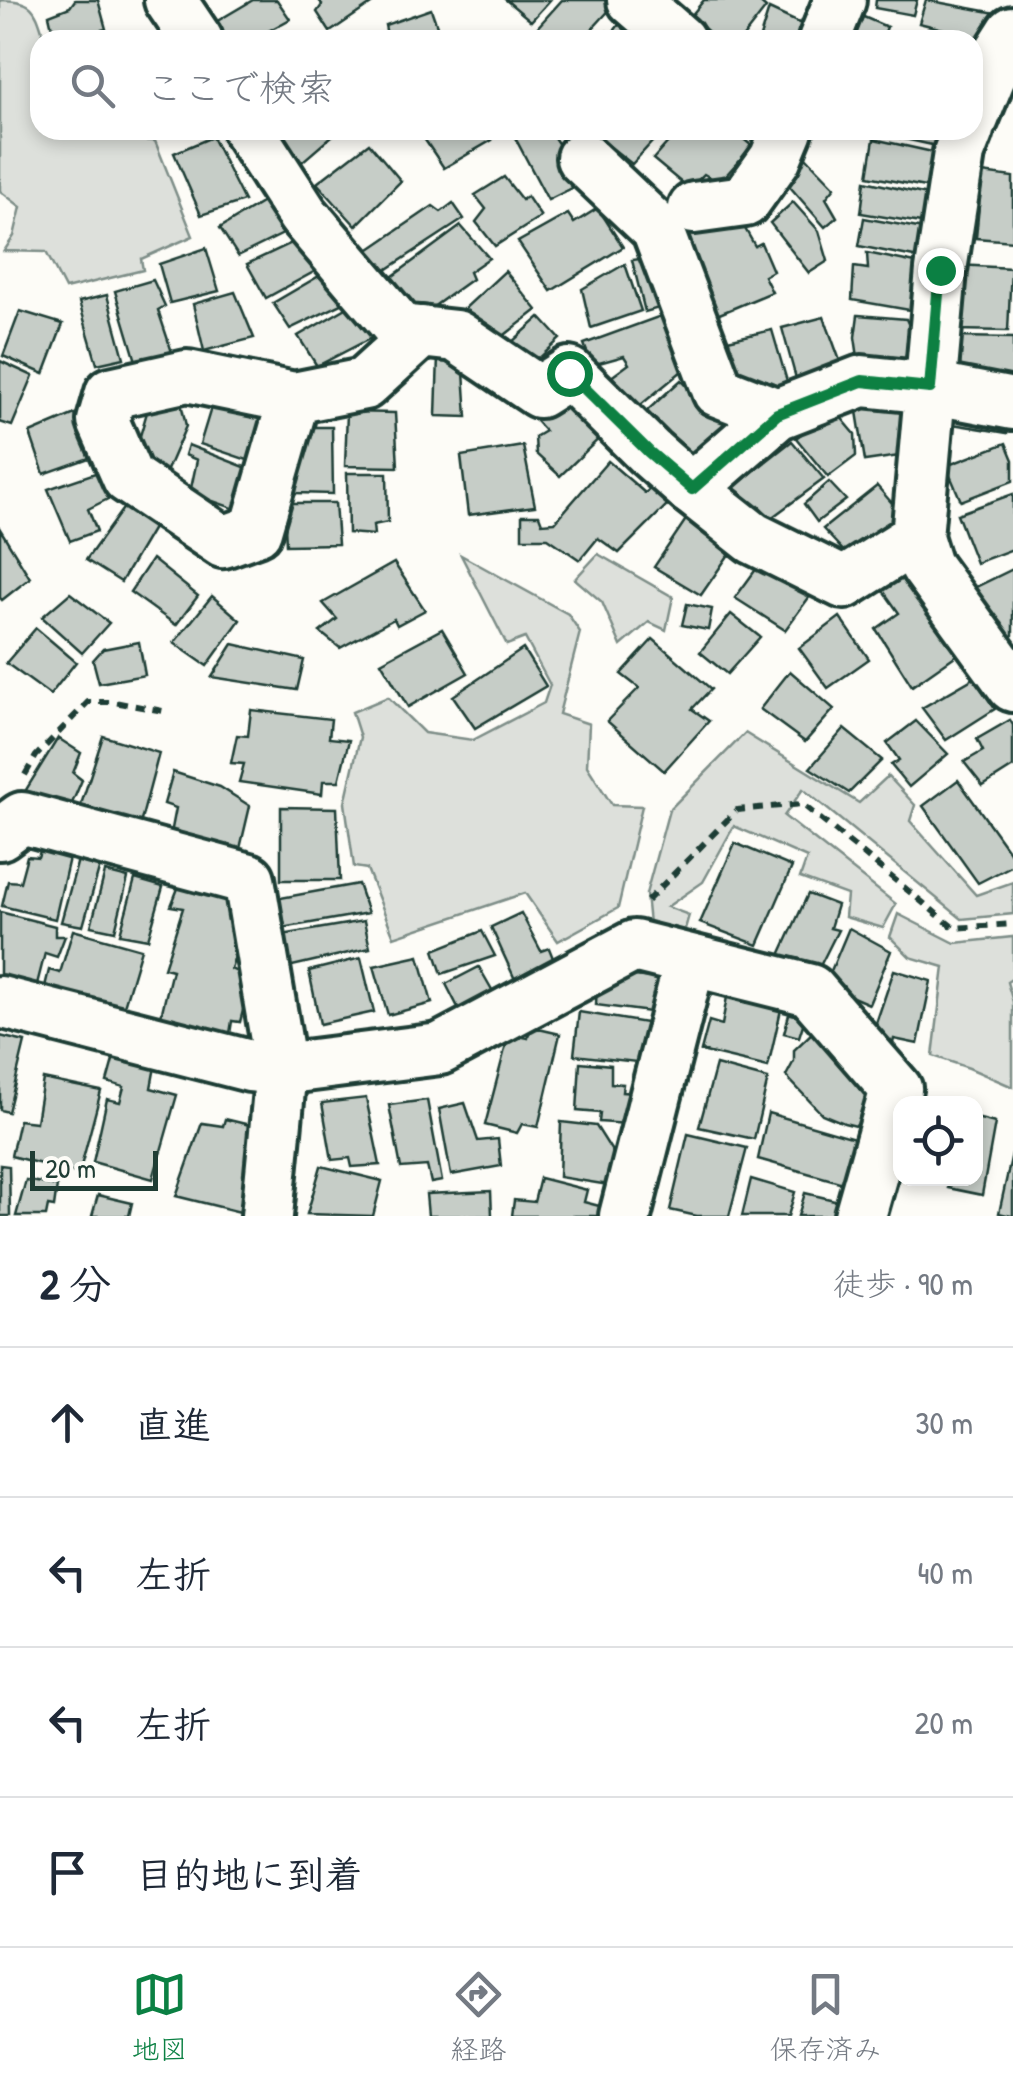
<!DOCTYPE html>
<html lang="ja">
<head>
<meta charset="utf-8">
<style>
  :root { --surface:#fff; --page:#f6f6f7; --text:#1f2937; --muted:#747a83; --line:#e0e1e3; --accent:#0b8043 }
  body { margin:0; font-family:"Patrick Hand","Klee One",sans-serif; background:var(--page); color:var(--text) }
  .controls { position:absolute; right:30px; bottom:30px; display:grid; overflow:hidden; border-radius:20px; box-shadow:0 5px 15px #0003 }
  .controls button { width:90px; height:90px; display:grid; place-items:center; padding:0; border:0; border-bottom:2px solid var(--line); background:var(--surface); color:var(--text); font:50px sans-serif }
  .scale { position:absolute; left:30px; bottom:25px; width:128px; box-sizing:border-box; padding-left:10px; border:5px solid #1f3d34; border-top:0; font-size:28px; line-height:35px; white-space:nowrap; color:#1f3d34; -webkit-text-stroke:8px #fdfcf7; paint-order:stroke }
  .stop { position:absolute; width:30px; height:30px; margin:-22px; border:8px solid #0b8043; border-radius:50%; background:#fff }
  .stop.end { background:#0b8043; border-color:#fff; box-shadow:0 2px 10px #0008 }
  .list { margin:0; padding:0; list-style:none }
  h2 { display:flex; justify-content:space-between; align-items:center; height:130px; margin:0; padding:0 40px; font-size:42px }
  h2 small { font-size:32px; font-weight:400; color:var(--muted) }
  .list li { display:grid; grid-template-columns:65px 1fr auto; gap:30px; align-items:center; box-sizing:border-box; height:150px; padding:0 40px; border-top:2px solid var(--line) }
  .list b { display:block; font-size:38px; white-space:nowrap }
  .list em { font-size:32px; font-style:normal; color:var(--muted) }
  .icon { flex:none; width:55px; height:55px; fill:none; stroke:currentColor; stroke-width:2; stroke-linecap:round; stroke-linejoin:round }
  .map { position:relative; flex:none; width:1013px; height:1216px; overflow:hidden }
  .search { position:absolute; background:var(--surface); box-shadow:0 5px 15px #0003; left:30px; right:30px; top:30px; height:110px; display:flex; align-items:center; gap:25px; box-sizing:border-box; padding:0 35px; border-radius:30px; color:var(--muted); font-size:38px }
  .sheet { height:730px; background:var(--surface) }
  nav { display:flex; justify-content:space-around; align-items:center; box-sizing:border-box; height:140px; border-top:2px solid var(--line); background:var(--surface); font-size:28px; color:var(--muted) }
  nav a { display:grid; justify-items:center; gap:5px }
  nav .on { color:var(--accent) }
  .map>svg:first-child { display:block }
  .green { fill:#dde0db; stroke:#7e8e88; stroke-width:2.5 }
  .building { fill:#c6cdc7; stroke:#1f3d34; stroke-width:2.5 }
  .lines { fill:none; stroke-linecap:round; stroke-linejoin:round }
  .minor-casing { stroke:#1f3d34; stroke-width:58 }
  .path { stroke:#1f3d34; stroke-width:6; stroke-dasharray:10 8; stroke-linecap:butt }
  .minor { stroke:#fdfcf7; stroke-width:50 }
  .route { stroke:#0b8043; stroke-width:12 }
</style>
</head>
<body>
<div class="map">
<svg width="1013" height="1216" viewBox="0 0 1013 1216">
  <rect width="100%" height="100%" fill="#fdfcf7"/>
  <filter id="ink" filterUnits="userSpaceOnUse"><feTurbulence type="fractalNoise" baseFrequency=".01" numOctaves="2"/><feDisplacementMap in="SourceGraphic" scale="20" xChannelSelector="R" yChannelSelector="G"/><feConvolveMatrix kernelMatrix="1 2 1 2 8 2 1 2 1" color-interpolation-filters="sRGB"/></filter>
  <g filter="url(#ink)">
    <g class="green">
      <path d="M0 0C35 0 35 9 45 40H40V130H129L134 140 155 141 193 236 141 259 143 270 65 289 46 252 4 251 14 236 21 207 0 191Z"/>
      <path d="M598 554 673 597 666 630 649 622 621 646 602 602 575 579Z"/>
      <path d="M461 555 568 614 580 632 559 714 589 724 587 766 612 805 642 806 618 908 558 941 525 893 394 937 367 869 354 867 345 803 360 737 352 712 388 697 424 733 473 740 544 703 550 685 525 638 507 645Z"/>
      <path d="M745 733 859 803 888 776 915 805 910 821 976 895 1013 882V914L962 919 803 789 784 816 896 904 883 928 845 917 847 895 800 878 807 858 734 826 703 882 667 907 689 915 683 936 650 934 646 894 669 810Z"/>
      <path d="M898 914 955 943 1013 937V978L1007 982 1013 1002V1087L969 1068 933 1056 944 967 910 957 890 937Z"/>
    </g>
    <g class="building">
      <path d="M75 0H98L106 29 55 40 49 15 70 7Z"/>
      <path d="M253 0H277L290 19 252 40H223L214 23Z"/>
      <path d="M319 0H377L330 32 317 12 322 5Z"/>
      <path d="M506 0H550L531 21Z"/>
      <path d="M562 0H606L614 5 582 40H548L535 30Z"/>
      <path d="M704 0H757L766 8 741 40H717L691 16Z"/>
      <path d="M876 0H917L913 15 875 8Z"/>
      <path d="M926 0 996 13 991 41 919 23Z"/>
      <path d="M431 9 442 40H388L385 25Z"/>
      <path d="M769 9 814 30 810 40H767L760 37Z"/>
      <path d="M859 15 887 27 882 40H848Z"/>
      <path d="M620 23 631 31 659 40H599L607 31 612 34Z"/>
      <path d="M269 130H339L295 168Z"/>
      <path d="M434 130H485L492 140 444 168 423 137Z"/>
      <path d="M511 130H549L584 182 548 200Z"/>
      <path d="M604 130H663L632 164 598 137Z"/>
      <path d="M679 130H736L735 132 752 146 719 183 704 174 689 189 653 159Z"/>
      <path d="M883 130H944L941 147 882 134Z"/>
      <path d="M212 137 244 201 201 215 174 153Z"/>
      <path d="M874 139 937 153 930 188 868 176Z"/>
      <path d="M369 143 401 181 356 226 317 183Z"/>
      <path d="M805 156 835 187 826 198 837 217 825 227 784 180Z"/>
      <path d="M982 173 1013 177V241L976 238Z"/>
      <path d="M504 177 522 200 527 196 541 217 495 246 476 222 486 209 475 195Z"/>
      <path d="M865 181 936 197 933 225 861 213Z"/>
      <path d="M266 200 285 233 238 256 220 228Z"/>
      <path d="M793 202 819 231 828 261 809 273 770 223Z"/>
      <path d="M453 203 464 219 383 272 367 251 433 206 441 212Z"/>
      <path d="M598 208 623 247 551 291 518 242 568 214 574 223Z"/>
      <path d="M864 218 934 231 924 259 859 246Z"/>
      <path d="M740 220 755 246 761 243 773 271 764 276 772 292 717 315 684 232Z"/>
      <path d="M461 226 489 258 469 272 472 279 419 317 385 282Z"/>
      <path d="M300 239 321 268 266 298 247 264Z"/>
      <path d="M206 248 219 291 170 303 159 264Z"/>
      <path d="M867 253 925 265 921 312 852 300 854 267 868 269Z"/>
      <path d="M656 257 673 304 645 312 632 260Z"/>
      <path d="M625 264 641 311 591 328 582 289Z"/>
      <path d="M958 265 1011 268 1008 331 956 330Z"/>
      <path d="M505 271 537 310 497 341 463 310Z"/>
      <path d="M326 272 346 302 290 329 273 303Z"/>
      <path d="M153 280 165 306 158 310 172 352 136 361 115 291Z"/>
      <path d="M235 292 254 338 204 351 193 304Z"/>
      <path d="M107 295 124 358 97 364 79 302Z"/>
      <path d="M355 303 373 337 317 366 298 336Z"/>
      <path d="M20 311 63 324 44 374 3 356Z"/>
      <path d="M669 313 699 357 637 408 610 378 629 364 624 356 592 365 584 344Z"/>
      <path d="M858 315 906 319 911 330 916 374 860 371 855 337Z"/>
      <path d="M540 317 560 339 534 363 512 342Z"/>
      <path d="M824 317 843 369 800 393 782 328Z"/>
      <path d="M772 330 791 395 731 378 719 342Z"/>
      <path d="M960 337 1013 338V389L960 383Z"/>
      <path d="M438 356 463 357 467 417 436 416Z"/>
      <path d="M0 361 33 376 12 426 0 422Z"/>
      <path d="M681 380 709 408 733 418 691 467 640 417Z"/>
      <path d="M902 394 913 454 865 461 855 399Z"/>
      <path d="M152 395 180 398 186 426 167 470 144 466 138 443Z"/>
      <path d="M560 398 607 431 560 476 536 454 535 437 545 431 534 419Z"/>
      <path d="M949 398 1009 410 1007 433 946 423Z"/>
      <path d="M211 408 271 420 256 463 200 444Z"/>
      <path d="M834 409 855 434 856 456 828 477 796 438Z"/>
      <path d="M347 412 395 413 398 467 345 466Z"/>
      <path d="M75 414 92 457 44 474 30 433Z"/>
      <path d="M311 427H332L333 494 296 493 297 455Z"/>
      <path d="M792 441 824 479 771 518 759 506 750 512 731 489Z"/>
      <path d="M1006 443 1013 460V481L961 501 946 466Z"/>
      <path d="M188 445 255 471 241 511 190 493 197 460 185 455Z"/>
      <path d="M523 446 535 506 468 515 461 456Z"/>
      <path d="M608 461 645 493 656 484 670 502 619 553 598 538 580 560 548 538H522V515H539L542 523 555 522Z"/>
      <path d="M98 472 108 499 88 509 97 531 70 541 48 489Z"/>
      <path d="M347 473H387L388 522 373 525 374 535 348 533Z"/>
      <path d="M829 482 846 500 817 522 804 504Z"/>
      <path d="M877 486 905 518 851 559 823 529Z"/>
      <path d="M1013 494V549L976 563 957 514Z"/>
      <path d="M127 503 156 523 121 582 86 560Z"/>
      <path d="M284 503H335L338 544 286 545Z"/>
      <path d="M689 515 734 547 701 595 654 567Z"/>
      <path d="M0 529 30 578 2 600 0 598Z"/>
      <path d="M765 557 813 592 785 630 735 598Z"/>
      <path d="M152 559 198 596 176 625 130 592Z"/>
      <path d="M394 563 425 610 397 625 394 619 340 648 320 632 337 619 323 603Z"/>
      <path d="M1013 569V635L1003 641 992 628 1002 623 988 607 975 612 968 591Z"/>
      <path d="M908 571 968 647 912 686 876 629 899 613 882 589Z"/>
      <path d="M70 593 109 623 82 653 42 617Z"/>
      <path d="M212 596 240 620 207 666 174 643Z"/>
      <path d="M687 604 712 609 708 630 682 625Z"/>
      <path d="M731 614 760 637 727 674 700 652Z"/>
      <path d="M840 617 869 659 828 688 799 648Z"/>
      <path d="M36 628 76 662 50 695 6 663Z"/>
      <path d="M442 629 468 673 408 707 381 662Z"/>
      <path d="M653 639 711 689 692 709 709 721 664 771 607 721 639 688 621 674Z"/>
      <path d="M139 642 145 675 99 683 93 660 103 649Z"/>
      <path d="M233 644 304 660 297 690 212 677Z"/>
      <path d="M523 649 546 686 475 728 453 696Z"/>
      <path d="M790 671 834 709 805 742 760 709Z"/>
      <path d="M974 678 995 709 946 740 922 708Z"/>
      <path d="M251 710 331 719 329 738 349 740 339 781H323L322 794 239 782 244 764 231 763 237 735 248 736Z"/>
      <path d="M1010 720 1013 725V767L983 786 964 762 983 751 977 739Z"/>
      <path d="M916 721 948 754 909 787 891 765 899 760 887 743Z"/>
      <path d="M844 729 882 760 849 793 810 768Z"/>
      <path d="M103 736 159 753 138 832 77 817Z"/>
      <path d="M58 738 81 753 73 773 82 780 67 815 16 806Z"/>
      <path d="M173 772 220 787 250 806 238 857 170 839 176 808 164 804Z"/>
      <path d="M958 780 1013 857V865L978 883 923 806Z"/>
      <path d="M281 807 337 808 340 880H281Z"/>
      <path d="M43 843 71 849 55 919 2 906 8 881 20 882 27 856 38 857Z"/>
      <path d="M735 843 792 867 758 945 700 923Z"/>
      <path d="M81 849 103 855 83 926 61 922Z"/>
      <path d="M105 872 128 878 115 931 91 926Z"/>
      <path d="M182 878 227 892 238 906 230 931 241 933 231 969 251 979 240 1022 232 1021 229 1040 159 1024 172 970 164 968 183 908 171 906Z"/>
      <path d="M135 879 163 887 148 939 120 934Z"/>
      <path d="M358 884 368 913 277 929 275 899Z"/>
      <path d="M808 894 837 905 830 928 838 930 818 970 780 955Z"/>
      <path d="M0 912 55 926V936H65L57 957 45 953 35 992 0 982Z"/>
      <path d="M521 913 541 951 549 948 557 968 518 986 491 927Z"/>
      <path d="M364 921 370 948 288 967 282 935Z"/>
      <path d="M849 928 891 951 869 1004 825 985Z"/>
      <path d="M73 930 141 949 124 1006 67 993 64 1001 43 995 49 970 60 973Z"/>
      <path d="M482 931 495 956 442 974 434 950Z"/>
      <path d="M419 956 432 1003 388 1015 374 966Z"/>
      <path d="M361 958 374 1012 320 1024 309 971Z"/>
      <path d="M479 967 499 1002 464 1019 446 984Z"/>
      <path d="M894 970 931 981 918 1044 894 1039 892 1048 870 1041Z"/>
      <path d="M625 975 661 979 658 1013 596 1005 597 983Z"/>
      <path d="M728 991 782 1005 768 1067 701 1051 709 1021 722 1025Z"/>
      <path d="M792 1003 807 1012 799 1037 784 1033Z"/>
      <path d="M579 1012 652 1024 645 1063 574 1055Z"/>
      <path d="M530 1027 560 1034 538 1127 522 1124 517 1133 485 1125 509 1034 528 1038Z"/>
      <path d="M816 1029 874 1091 868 1129 844 1123 822 1114 786 1076 794 1061V1050Z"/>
      <path d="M0 1036 25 1042 8 1112 0 1110Z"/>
      <path d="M115 1053 156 1061 151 1088 177 1095 153 1179 93 1162 107 1099 120 1102 124 1087 107 1082Z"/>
      <path d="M580 1062 611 1065V1083L623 1084 622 1092 634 1093 628 1124 599 1122 600 1113 577 1111Z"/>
      <path d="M716 1065 768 1079 754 1139 699 1127Z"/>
      <path d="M43 1079 101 1091 79 1174 11 1156 19 1120 36 1122Z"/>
      <path d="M366 1098 380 1165 352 1167 350 1158 332 1160 322 1103Z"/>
      <path d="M427 1100 442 1181 431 1183 427 1166 401 1168 389 1105Z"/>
      <path d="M465 1103 478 1141 498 1139 501 1166 451 1175 439 1109Z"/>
      <path d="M768 1113 865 1141 850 1185 758 1159Z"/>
      <path d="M976 1118 995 1123 982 1195 948 1188 950 1178H976Z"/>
      <path d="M225 1119 258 1127 244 1213 176 1196 202 1123 223 1126Z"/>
      <path d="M561 1122 596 1126 615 1156V1186L559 1177Z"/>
      <path d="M688 1134 747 1148 729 1216H697L670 1210Z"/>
      <path d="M1013 1149V1216H1011L999 1213Z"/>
      <path d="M0 1165 9 1166 10 1216H0Z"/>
      <path d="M321 1166 382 1181 373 1216 307 1214Z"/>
      <path d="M540 1178 587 1190 584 1202 607 1208 605 1216H512L514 1200 534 1202Z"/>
      <path d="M751 1179 795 1192 788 1216H742Z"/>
      <path d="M26 1180 57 1186 54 1207 48 1206 46 1216H16Z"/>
      <path d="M491 1191 492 1216H428L426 1194Z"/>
      <path d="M805 1193 851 1204 847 1216H798Z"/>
      <path d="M98 1195 132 1203 129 1216H92Z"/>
    </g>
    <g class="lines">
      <defs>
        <g id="minor">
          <path d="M170 0 197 40"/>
          <path d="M633 0 679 40"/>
          <path d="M824 40 840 0"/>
          <path d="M973 118 999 54 1013 32"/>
          <path d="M248 130 303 215 401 330 456 336 539 392 569 373 649 452 691 489 753 538 844 583 917 537"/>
          <path d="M968 130 959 153 941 270 917 537 926 566 1013 686"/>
          <path d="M582 158 657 229 718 391 777 414"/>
          <path d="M694 208 745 201 775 159 787 130"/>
          <path d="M294 398 256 530 223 542 128 478 103 421 111 393 187 376 294 398 364 384 421 332"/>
          <path d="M691 489 777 414 862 381 930 388 1013 404"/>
          <path d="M0 834 22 818 249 879 281 1069 267 1216"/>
          <path d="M0 1002 250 1066 281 1069 440 1049 634 946 810 990 896 1089 860 1216"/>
          <path d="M625 1216 690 961"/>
        </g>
      </defs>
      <use href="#minor" class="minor-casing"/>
      <g class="path">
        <path d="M25 775 36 756 88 702H114L163 711"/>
        <path d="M647 901 737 810 802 804 954 928 1013 924"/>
      </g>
      <use href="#minor" class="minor"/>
    </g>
  </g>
  <g class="lines" filter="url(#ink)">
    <path class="route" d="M569 373 649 452 692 489 777 414 862 381 930 388 940 270"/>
  </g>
</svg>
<div class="controls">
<button><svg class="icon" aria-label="locate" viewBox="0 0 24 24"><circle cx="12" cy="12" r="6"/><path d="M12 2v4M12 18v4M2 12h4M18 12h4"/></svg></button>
</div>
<div class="scale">20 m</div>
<div class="stop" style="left:569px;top:373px"></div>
<div class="stop end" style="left:940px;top:270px"></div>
<div class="search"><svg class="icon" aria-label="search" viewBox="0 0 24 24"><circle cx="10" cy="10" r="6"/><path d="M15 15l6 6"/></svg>ここで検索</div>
</div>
<section class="sheet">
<h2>2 分<small>徒歩 · 90 m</small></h2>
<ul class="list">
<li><svg class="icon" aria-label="ahead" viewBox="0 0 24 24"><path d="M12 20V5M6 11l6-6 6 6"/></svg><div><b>直進</b></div><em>30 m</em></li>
<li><svg class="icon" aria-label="left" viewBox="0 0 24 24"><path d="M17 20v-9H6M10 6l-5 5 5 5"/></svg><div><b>左折</b></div><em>40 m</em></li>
<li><svg class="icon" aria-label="left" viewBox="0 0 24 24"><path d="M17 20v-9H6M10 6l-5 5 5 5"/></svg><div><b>左折</b></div><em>20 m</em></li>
<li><svg class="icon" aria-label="arrive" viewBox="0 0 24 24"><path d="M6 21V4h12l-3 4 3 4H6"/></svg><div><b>目的地に到着</b></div></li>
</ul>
</section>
<nav>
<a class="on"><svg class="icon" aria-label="map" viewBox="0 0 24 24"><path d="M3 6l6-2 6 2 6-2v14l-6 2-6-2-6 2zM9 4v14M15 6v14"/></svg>地図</a>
<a><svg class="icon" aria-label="directions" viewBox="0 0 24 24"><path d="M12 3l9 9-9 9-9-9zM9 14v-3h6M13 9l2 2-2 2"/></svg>経路</a>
<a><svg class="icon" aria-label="saved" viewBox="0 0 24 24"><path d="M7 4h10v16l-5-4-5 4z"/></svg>保存済み</a>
</nav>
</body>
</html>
